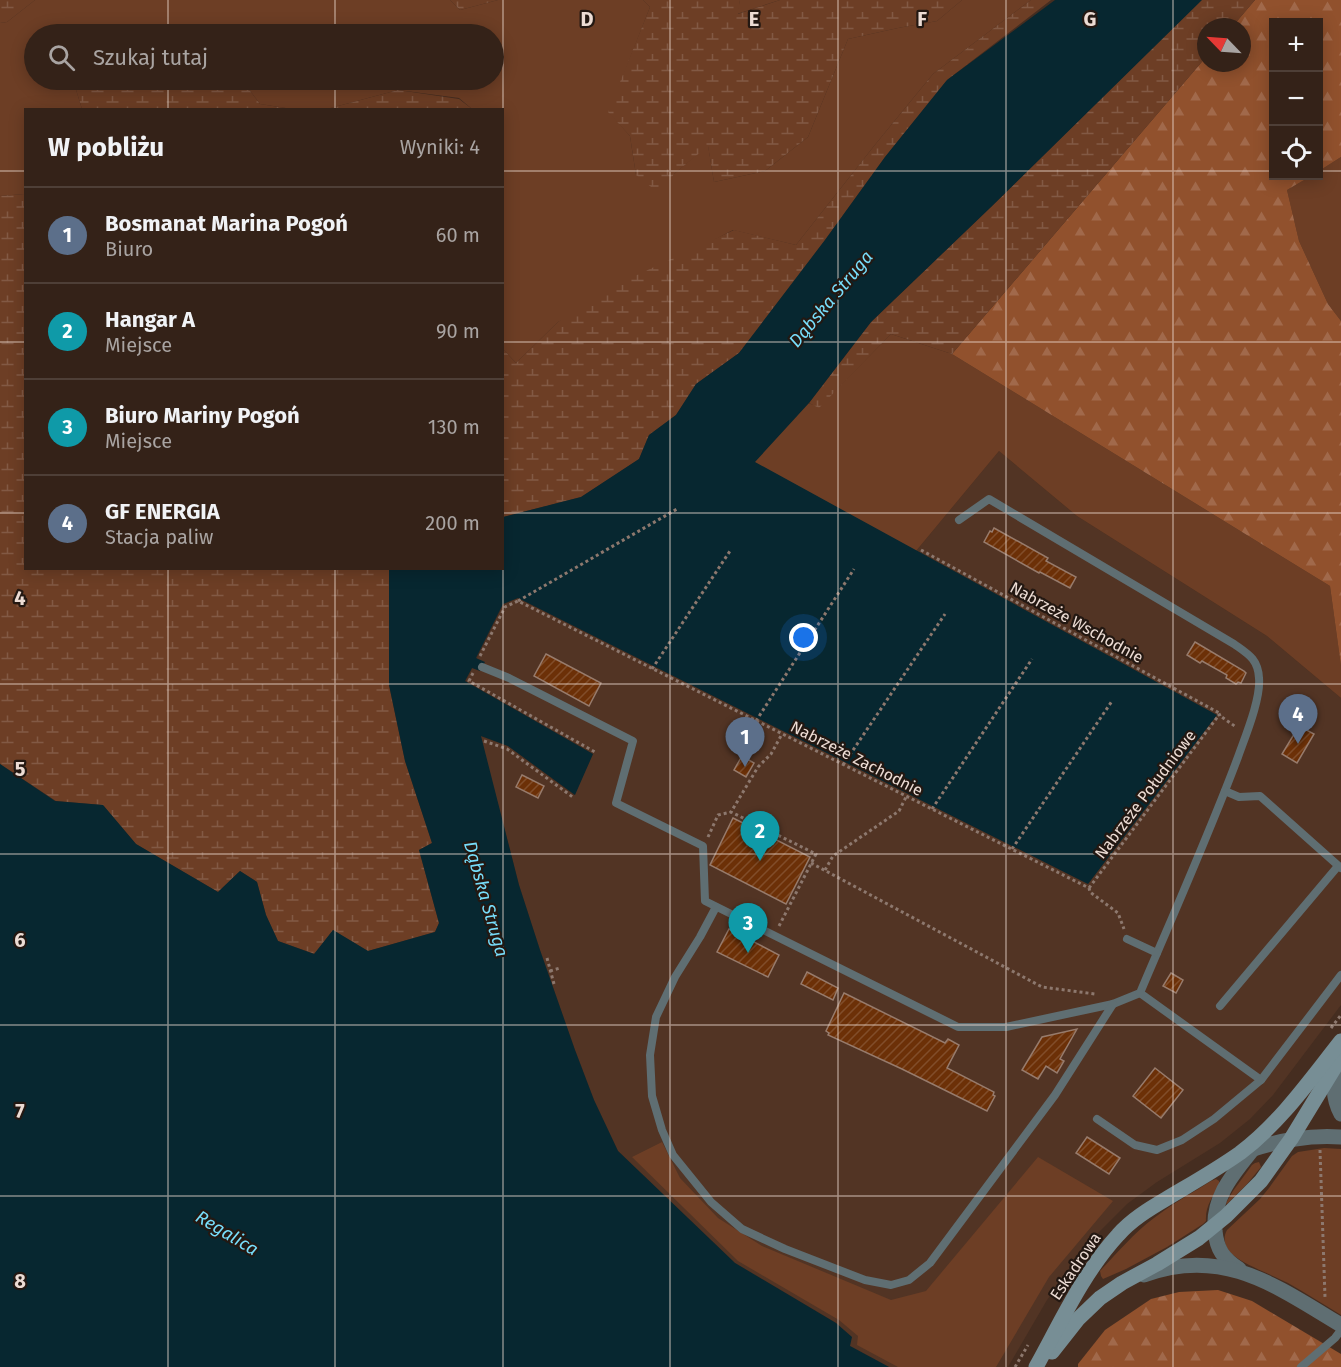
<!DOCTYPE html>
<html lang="pl">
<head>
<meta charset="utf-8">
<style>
  :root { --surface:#342218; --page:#3f2f25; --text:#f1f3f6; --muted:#a9a4a2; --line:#4e3f37; --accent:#bca0f2 }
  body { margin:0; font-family:"Fira Sans",sans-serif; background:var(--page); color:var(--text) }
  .controls { position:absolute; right:18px; top:18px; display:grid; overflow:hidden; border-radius:0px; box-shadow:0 3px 15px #0003 }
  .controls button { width:54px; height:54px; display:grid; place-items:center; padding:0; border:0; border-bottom:2px solid var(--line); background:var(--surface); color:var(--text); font:30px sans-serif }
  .compass { position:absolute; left:1197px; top:18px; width:54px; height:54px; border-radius:50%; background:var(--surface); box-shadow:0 3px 15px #0003; rotate:295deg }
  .you { position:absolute; left:804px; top:638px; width:21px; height:21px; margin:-15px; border:4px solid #fff; border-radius:50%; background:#1a73e8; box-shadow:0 0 0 9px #1a73e833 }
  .badge { display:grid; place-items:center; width:39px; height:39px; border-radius:50%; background:var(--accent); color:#fff; font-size:20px; font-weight:700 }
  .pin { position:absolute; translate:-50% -50px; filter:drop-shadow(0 2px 3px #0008) }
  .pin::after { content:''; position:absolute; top:32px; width:21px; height:18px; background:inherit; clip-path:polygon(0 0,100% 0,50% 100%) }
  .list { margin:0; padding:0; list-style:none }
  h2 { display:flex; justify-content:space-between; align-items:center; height:78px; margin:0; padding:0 24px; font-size:26px }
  h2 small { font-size:20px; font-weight:400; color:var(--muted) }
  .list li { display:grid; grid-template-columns:39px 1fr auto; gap:18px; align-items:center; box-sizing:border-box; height:96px; padding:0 24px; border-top:2px solid var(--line) }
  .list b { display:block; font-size:22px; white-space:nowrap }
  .list p { margin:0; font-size:20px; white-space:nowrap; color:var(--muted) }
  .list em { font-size:20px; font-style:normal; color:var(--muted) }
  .icon { flex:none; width:33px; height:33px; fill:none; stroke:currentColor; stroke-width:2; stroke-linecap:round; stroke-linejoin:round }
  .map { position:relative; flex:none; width:1341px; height:1367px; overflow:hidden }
  .search { position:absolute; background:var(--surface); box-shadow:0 3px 15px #0003; left:24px; top:24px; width:480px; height:66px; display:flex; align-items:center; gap:15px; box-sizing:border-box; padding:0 21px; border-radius:33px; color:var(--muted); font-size:22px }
  .panel { position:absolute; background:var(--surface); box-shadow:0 3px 15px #0003; left:24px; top:108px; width:480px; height:462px; border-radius:0px }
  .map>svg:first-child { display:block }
  .built { fill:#523424 }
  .green { fill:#6d3e25 }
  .forest { fill:url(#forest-firs) }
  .wetland { fill:url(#wetland-marsh) }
  .water { fill:#072730 }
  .building { fill:url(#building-hatch); stroke:#977b6c; stroke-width:1.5 }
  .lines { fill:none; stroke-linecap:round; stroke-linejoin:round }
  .path { stroke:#8d786e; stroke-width:3; stroke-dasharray:3 3; stroke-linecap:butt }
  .lane { stroke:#5f6e72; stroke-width:8 }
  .street { stroke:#5f6e72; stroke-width:15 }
  .secondary { stroke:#778e95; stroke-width:15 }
  .grid { fill:none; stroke:#ecdcd4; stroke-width:1.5; stroke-opacity:0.55 }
  .labels { text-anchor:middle; stroke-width:4.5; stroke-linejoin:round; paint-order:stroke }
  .street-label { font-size:16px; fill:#ecdcd4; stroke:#231812 }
  .water-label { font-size:18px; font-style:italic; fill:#77ddfa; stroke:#231812 }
  .grid-label { font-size:20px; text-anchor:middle; font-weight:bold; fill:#ecdcd4; stroke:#231812; stroke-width:4.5; stroke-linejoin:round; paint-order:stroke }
</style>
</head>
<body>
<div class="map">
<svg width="1341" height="1367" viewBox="0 0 1341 1367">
  <defs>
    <pattern id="forest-firs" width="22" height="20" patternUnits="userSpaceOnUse" patternTransform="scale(1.5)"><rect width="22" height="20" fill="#91512d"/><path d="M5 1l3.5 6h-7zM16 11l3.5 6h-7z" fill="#a1694b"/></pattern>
    <pattern id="wetland-marsh" width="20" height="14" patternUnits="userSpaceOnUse" patternTransform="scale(1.5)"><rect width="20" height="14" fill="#6d3e25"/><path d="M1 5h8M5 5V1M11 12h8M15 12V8" fill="none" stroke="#825944"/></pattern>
    <pattern id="building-hatch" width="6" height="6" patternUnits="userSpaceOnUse" patternTransform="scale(1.5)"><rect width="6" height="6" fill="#6c3007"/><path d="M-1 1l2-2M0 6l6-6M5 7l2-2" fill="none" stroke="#814d2a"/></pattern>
  </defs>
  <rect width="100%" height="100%" fill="#452d20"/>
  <path class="built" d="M999 451 1077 516 1267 636 1341 698V1005L1273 1095 1250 1119 1220 1143 1157 1182 1127 1204 1086 1245 1047 1300 1008 1367H889L850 1346 836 1323 735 1263 618 1151 594 1100 575 1050 540 950 519 885 480 736 508 746 574 795 593 754 466 681 503 605 518 598 1088 884 1216 715 916 551Z"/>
  <g class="green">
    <path d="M35 0H450L460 10 498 0H643L650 7 609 112 630 136 636 175 674 174 708 145 714 182 765 171 808 137 848 39 898 28 937 21 962 0H1031L933 74 874 146 796 245 733 230 558 322 516 363 503 349 502 110 472 109 459 98 398 90 327 109H292L260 104 242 80H494V34H34V80H73L82 109 26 110 25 194 0 196V23L7 22Z"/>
    <path d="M740 0H780L737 14Z"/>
    <path d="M1341 157V321L1328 304 1299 241 1287 190 1311 176H1318L1319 171Z"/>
    <path d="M891 334 952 354 1330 586 1341 666V698L1267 636 1077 516 999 451 916 551 754 462 808 403 819 407Z"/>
    <path d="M662 1142 680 1178 718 1218 762 1246 891 1300 926 1291 1038 1157 1113 1201 1049 1277 996 1367H898L857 1345 858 1336 839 1320 738 1261 632 1157Z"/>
    <path d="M1324 1148 1341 1149V1315C1323 1304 1306 1293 1288 1283 1273 1275 1241 1264 1230 1252 1224 1245 1223 1237 1227 1230L1260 1199 1269 1188 1292 1156 1298 1152Z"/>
    <path d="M1259 1162 1261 1167 1247 1184 1227 1204 1226 1203 1233 1191 1252 1165 1255 1163Z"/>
    <path d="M1216 1179 1219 1181V1184C1213 1197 1205 1206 1206 1221L1203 1224 1167 1247 1126 1269 1103 1279 1101 1276 1100 1271C1117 1253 1134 1233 1154 1218 1172 1204 1192 1193 1211 1181Z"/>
  </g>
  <g class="forest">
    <path d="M1255 0H1341V157L1319 171 1318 22H1274V176H1311L1287 190 1299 241 1328 304 1341 321V666L1330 586 952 354 1206 57V63H1242V27H1232Z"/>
    <path d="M1218 1290 1252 1301 1341 1354V1367H1078V1364L1105 1330 1151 1299 1179 1292Z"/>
  </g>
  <g class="wetland">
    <path d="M0 0H35L7 22 0 23Z"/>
    <path d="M450 0H498L460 10Z"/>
    <path d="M643 0H740L738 14 780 0H962L937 21 898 28 848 39 808 137 765 171 714 182 708 146 674 174 660 194 636 175 630 136 608 112 650 7Z"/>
    <path d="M1031 0H1051L947 80 885 157 825 240 739 353 696 384 676 415 649 435 639 459 581 497 503 517V349L516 363 558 322 598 293 734 230 796 245 874 146 933 74Z"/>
    <path d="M1201 0H1255L1232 27H1206V57L952 354 891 334 819 408 809 403 871 322 991 207Z"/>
    <path d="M73 80H242L260 104 292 109H82Z"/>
    <path d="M398 90 459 99 472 109H327Z"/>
    <path d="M25 194 26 568 389 569V685L405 761 432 843 419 850 439 923 435 932 368 951 333 930 315 954 278 941 266 915 257 882 240 871 218 892 136 844 103 805 56 801 0 764V196Z"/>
  </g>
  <path class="water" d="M1055 0H1202L991 207 871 322 809 403 755 462 1217 715 1088 884 518 598 503 604 476 658 485 662 480 671 472 668 465 681 593 754 575 795 508 746 481 736 519 885 540 950 575 1050 594 1100 618 1151 735 1263 836 1323 852 1337 850 1346 889 1367H0V764L55 801 103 805 136 844 218 892 240 871 257 882 266 915 278 941 314 954 333 930 368 951 435 932 439 923 419 850 432 843 405 761 389 685V569L502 568 503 517 581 497 639 459 649 435 676 415 696 384 739 353 825 240 885 157 947 80Z"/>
  <g class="building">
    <path d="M994 528 1048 558 1046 561 1076 577 1070 588 1040 572 1039 573 984 542 990 531 992 532Z"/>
    <path d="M1195 642 1244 671 1246 673 1241 683 1238 682 1236 684 1226 678 1227 675 1202 661 1200 663 1187 655Z"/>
    <path d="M546 654 601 683 589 706 534 676Z"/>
    <path d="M1299 726 1314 734 1297 763 1282 754Z"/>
    <path d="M742 756 754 763 746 777 734 770Z"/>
    <path d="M522 775 544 786 538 798 516 787Z"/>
    <path d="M733 818 810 857 786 904 710 865Z"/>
    <path d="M729 929 779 955 768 977 717 952Z"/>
    <path d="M807 972 838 988 833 1000 801 984Z"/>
    <path d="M1171 973 1183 980 1176 993 1163 986Z"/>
    <path d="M844 993 945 1043 948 1039 959 1045 947 1068 994 1092 993 1095 995 1096 987 1111 902 1069 828 1035 829 1033 826 1031Z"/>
    <path d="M1077 1029 1060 1059 1064 1061 1057 1073 1046 1066 1038 1079 1022 1070 1042 1037Z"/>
    <path d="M1155 1068 1183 1090 1161 1118 1133 1096Z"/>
    <path d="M1087 1137 1120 1158 1109 1174 1076 1153Z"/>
  </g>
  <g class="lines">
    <g class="path">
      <path d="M921 550 1221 714 1219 715 1236 727"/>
      <path d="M518 601 677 509"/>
      <path d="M480 656 505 607 518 601 1089 888 1090 892 1118 913 1124 929"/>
      <path d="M652 669 730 551"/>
      <path d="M473 673 469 681 595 752"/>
      <path d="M756 721 854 569"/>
      <path d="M484 741 507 749 574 798"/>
      <path d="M843 765 945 614"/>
      <path d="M932 809 1032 659"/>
      <path d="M708 837 718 815 731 812"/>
      <path d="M1012 849 1112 701"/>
      <path d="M811 863 1042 987 1095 994"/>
      <path d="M825 870 833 856 899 811 906 797"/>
      <path d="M1089 888 1219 715"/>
      <path d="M779 926 816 854 731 812 758 767 771 754 782 734"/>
      <path d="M547 958 554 984"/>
      <path d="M550 971 560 968"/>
      <path d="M1331 1028 1341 1015"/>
      <path d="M1320 1150 1325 1297"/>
      <path d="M1015 1367 1028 1345"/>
    </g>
    <g class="lane">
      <path d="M482 667 509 678 633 741 616 803 703 846 705 901 958 1027H1006L1113 1004 1140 993C1173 915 1208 837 1238 757 1245 737 1261 699 1259 678 1258 659 1248 654 1234 644L989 499 959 520"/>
      <path d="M1225 791 1239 797 1260 796 1341 868"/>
      <path d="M716 907 700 937 675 977 656 1017 650 1055 652 1096 662 1130 673 1155 711 1202 742 1229 785 1249 865 1280 891 1285 909 1280 930 1263 1055 1095 1113 1004"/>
      <path d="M1127 939 1157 953"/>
      <path d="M1140 993 1261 1080 1341 975"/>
      <path d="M1220 1006 1338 866"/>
      <path d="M1097 1119 1135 1145 1157 1150 1182 1140 1214 1119 1261 1080"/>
      <path d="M1301 1367 1335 1338 1341 1330"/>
    </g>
    <g class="street">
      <path d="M1338 1065C1333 1082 1332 1097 1341 1114"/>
      <path d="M1250 1150C1282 1140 1308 1135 1341 1137"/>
      <path d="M1239 1269C1223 1258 1217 1250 1215 1231 1212 1194 1237 1170 1257 1144"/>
      <path d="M1144 1275C1223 1246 1276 1286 1341 1325"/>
    </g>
    <g class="secondary">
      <path d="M1052 1352 1078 1319 1100 1298 1122 1283 1157 1264 1199 1238 1226 1216 1261 1181 1291 1139 1341 1057"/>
      <path d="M1036 1367C1061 1322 1083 1273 1118 1235 1131 1220 1149 1209 1166 1199 1191 1184 1216 1170 1240 1153 1280 1123 1310 1080 1341 1041"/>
    </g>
  </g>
  <path class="grid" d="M168 0V34M335 0V34M503 0V1367M670 0V1367M838 0V1367M1006 0V1367M1173 0V1367M168 80V110M335 80V110M0 171H26M502 171H1274M1318 171H1341M0 342H26M502 342H1341M0 513H26M502 513H1341M168 568V1367M335 568V1367M0 684H1341M0 854H1341M0 1025H1341M0 1196H1341"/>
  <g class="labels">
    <g class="street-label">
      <text transform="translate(1077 622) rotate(29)" y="6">Nabrzeże Wschodnie</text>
      <text transform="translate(857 758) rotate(27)" y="6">Nabrzeże Zachodnie</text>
      <text transform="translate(1145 794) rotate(-53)" y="6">Nabrzeże Południowe</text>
      <text transform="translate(1075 1266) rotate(-56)" y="6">Eskadrowa</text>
    </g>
    <g class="water-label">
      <text transform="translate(831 299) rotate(-50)" y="6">Dąbska Struga</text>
      <text transform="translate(486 899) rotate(74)" y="6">Dąbska Struga</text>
      <text transform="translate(227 1233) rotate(31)" y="6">Regalica</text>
    </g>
  </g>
  <g class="grid-label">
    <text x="587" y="26">D</text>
    <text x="754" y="26">E</text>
    <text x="922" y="26">F</text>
    <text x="1090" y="26">G</text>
    <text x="20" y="605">4</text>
    <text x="20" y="776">5</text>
    <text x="20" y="947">6</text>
    <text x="20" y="1118">7</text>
    <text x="20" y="1288">8</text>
  </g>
</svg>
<div class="controls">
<button>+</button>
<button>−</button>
<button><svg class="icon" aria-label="locate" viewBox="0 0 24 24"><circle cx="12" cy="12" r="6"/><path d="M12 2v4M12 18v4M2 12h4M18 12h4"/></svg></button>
</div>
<svg class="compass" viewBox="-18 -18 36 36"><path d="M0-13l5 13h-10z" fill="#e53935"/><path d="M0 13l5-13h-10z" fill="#a9a4a2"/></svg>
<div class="you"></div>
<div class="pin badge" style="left:745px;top:767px;background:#5c6f8a">1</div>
<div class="pin badge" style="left:760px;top:861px;background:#0f9aa8">2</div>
<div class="pin badge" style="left:748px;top:953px;background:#0f9aa8">3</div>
<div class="pin badge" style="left:1298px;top:744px;background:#5c6f8a">4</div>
<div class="search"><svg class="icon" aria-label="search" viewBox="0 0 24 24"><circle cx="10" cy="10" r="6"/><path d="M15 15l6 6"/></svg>Szukaj tutaj</div>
<section class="panel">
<h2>W pobliżu<small>Wyniki: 4</small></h2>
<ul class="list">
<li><span class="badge" style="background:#5c6f8a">1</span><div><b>Bosmanat Marina Pogoń</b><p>Biuro</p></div><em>60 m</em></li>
<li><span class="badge" style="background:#0f9aa8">2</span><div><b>Hangar A</b><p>Miejsce</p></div><em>90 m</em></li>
<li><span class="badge" style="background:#0f9aa8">3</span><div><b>Biuro Mariny Pogoń</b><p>Miejsce</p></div><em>130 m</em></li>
<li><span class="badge" style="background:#5c6f8a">4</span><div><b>GF ENERGIA</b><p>Stacja paliw</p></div><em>200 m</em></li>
</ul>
</section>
</div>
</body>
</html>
